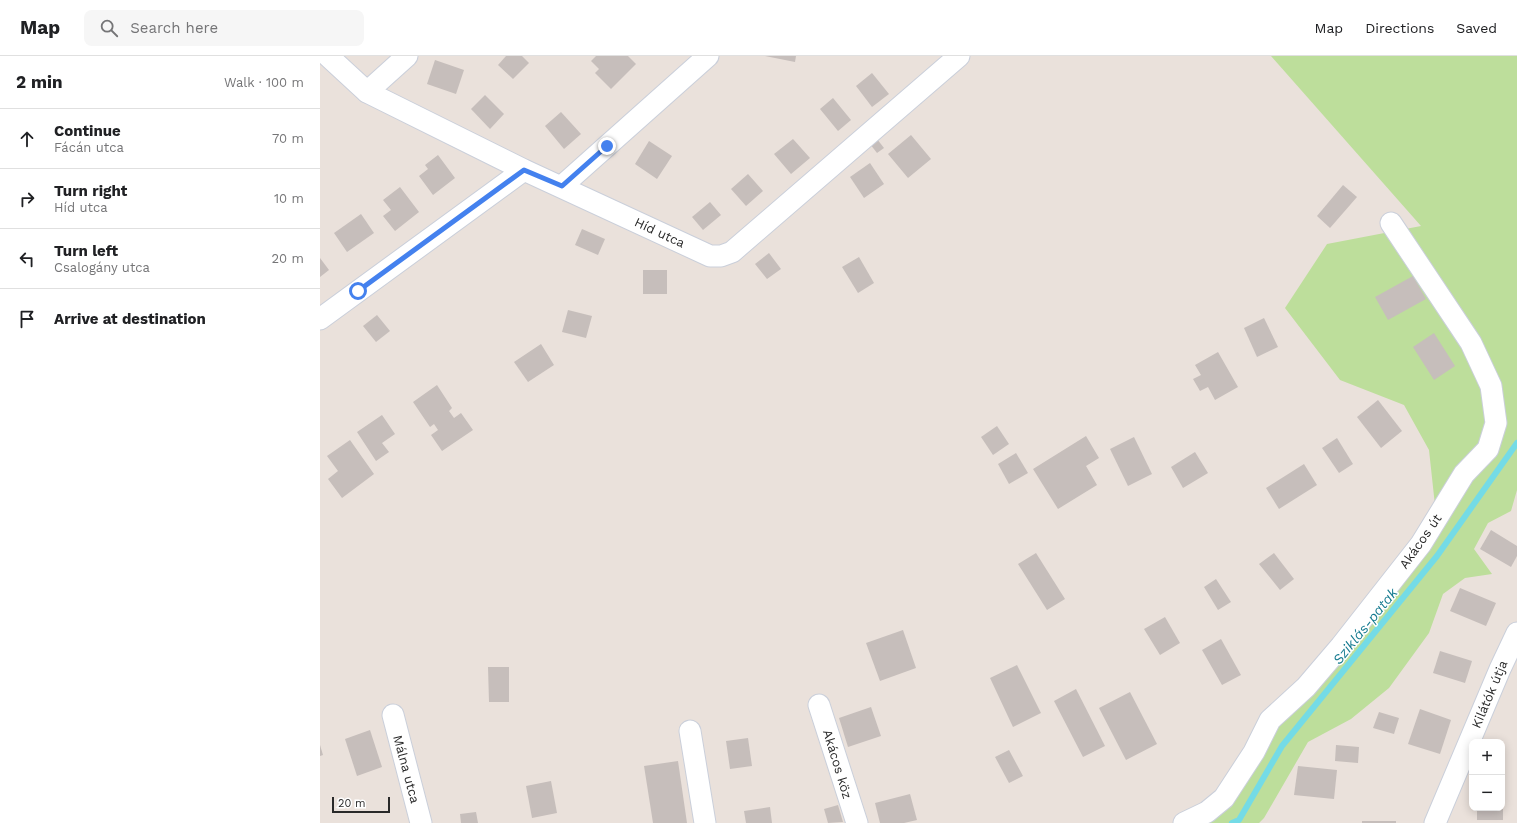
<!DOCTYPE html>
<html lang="en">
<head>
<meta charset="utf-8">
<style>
  :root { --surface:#fff; --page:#f6f6f6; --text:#202124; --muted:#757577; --line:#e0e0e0 }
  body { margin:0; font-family:"Work Sans",sans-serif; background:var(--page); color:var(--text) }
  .controls { position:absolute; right:12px; bottom:12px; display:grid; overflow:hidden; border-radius:8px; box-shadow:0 2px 10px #0003 }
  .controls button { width:36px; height:36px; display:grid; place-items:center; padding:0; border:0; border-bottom:1px solid var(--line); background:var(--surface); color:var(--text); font:20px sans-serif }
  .scale { position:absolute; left:12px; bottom:10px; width:58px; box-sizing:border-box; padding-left:4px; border:2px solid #292929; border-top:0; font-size:11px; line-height:14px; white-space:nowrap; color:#292929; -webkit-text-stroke:3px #fff; paint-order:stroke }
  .stop { position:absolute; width:12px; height:12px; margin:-9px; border:3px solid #4481ee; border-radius:50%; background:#fff }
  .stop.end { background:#4481ee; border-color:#fff; box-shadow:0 1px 4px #0008 }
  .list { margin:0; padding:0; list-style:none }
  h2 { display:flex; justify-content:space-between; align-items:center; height:52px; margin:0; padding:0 16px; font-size:17px }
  h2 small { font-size:13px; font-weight:400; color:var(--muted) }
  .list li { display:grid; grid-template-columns:26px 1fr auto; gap:12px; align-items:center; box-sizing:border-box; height:60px; padding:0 16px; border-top:1px solid var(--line) }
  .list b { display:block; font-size:15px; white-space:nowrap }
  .list p { margin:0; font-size:13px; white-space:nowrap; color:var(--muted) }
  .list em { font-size:13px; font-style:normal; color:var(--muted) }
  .icon { flex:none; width:22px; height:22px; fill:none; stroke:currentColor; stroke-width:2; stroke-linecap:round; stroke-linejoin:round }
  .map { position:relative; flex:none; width:1197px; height:767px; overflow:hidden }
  header { display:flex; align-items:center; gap:24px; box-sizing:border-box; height:56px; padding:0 20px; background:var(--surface); border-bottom:1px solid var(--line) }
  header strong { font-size:19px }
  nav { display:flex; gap:22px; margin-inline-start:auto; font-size:14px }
  .search { width:280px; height:36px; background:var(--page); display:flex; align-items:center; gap:10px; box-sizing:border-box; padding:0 14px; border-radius:8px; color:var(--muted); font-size:15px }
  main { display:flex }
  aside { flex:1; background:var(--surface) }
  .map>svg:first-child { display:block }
  .green { fill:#bdde9b }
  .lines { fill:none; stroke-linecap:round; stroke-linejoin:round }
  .stream { stroke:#74dbe6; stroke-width:6 }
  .building { fill:#c6bebb }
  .minor-casing { stroke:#cacfda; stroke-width:23 }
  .minor { stroke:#fff; stroke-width:21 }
  .route { stroke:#4481ee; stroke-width:5 }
  .labels { text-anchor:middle; stroke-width:3; stroke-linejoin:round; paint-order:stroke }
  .street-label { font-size:13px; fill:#292929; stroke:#fff }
  .water-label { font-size:14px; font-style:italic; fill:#167b90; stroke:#fff }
</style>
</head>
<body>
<header>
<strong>Map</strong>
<div class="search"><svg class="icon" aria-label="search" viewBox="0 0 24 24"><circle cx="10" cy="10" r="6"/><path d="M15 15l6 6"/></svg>Search here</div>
<nav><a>Map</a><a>Directions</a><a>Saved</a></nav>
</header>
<main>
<aside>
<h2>2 min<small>Walk · 100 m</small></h2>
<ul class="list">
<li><svg class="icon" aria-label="ahead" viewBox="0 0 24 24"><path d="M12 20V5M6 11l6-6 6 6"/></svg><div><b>Continue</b><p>Fácán utca</p></div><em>70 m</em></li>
<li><svg class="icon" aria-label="right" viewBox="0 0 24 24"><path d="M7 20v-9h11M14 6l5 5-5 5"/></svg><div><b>Turn right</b><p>Híd utca</p></div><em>10 m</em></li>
<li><svg class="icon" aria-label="left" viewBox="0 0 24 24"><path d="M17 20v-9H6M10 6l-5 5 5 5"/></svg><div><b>Turn left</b><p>Csalogány utca</p></div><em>20 m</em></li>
<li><svg class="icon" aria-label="arrive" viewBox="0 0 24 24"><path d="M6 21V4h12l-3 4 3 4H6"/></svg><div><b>Arrive at destination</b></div></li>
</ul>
</aside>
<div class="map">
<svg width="1197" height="767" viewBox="0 0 1197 767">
  <rect width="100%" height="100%" fill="#eae1db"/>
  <path class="green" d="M951 0H1197V434L1191 455 1168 467 1154 493 1172 518 1145 522 1123 538 1109 577 1069 632 1031 663 988 686 944 762 939 767H882L959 668 1118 477 1109 394 1084 349 1020 324 965 252 1007 188 1101 170Z"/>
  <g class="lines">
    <path class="stream" d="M912 767 919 764 962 690 1117 500 1197 387"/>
  </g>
  <g class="building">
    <path d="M186 0H202L209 7 193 23 178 9Z"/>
    <path d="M276 0H308L316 8 291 33 275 17 279 13 271 5Z"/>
    <path d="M445 0H476L475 6Z"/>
    <path d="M115 4 144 14 136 38 107 28Z"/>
    <path d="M552 17 569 38 552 51 536 30Z"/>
    <path d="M165 39 184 58 170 73 151 53Z"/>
    <path d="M513 42 531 64 518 75 500 53Z"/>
    <path d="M241 56 261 78 244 93 225 70Z"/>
    <path d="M591 79 611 103 588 122 568 98Z"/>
    <path d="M473 83 490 102 471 118 454 98Z"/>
    <path d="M557 83 564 92 557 97 550 88Z"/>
    <path d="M329 85 352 100 337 123 315 108Z"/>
    <path d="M118 99 135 122 113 139 99 120 108 113 105 109Z"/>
    <path d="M550 107 564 128 544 142 530 121Z"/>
    <path d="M428 118 443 135 426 150 411 133Z"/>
    <path d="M1023 129 1037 141 1010 172 997 160Z"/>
    <path d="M80 131 99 156 75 175 63 160 71 154 63 144Z"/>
    <path d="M390 146 401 159 383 174 372 161Z"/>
    <path d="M41 158 54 177 27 196 14 177Z"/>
    <path d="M262 173 285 183 278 199 255 189Z"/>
    <path d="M449 197 461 213 447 223 435 208Z"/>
    <path d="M539 201 554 227 538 237 522 211Z"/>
    <path d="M0 202 9 214 0 221Z"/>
    <rect x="323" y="214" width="24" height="24"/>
    <path d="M1093 220 1106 243 1068 264 1055 241Z"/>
    <path d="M248 254 272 260 266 282 242 276Z"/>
    <path d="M57 259 70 275 56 286 43 270Z"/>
    <path d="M944 262 958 291 937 301 924 272Z"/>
    <path d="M1114 277 1135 310 1114 324 1093 291Z"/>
    <path d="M221 288 234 309 208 326 194 306Z"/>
    <path d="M898 296 918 331 895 344 888 331 880 335 873 323 881 319 875 309Z"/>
    <path d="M117 329 132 352 129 355 134 362 141 357 153 374 122 395 111 379 118 374 114 368 110 371 93 346Z"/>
    <path d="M1058 344 1082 375 1061 392 1037 361Z"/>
    <path d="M62 359 75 378 62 387 69 396 56 405 37 376Z"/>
    <path d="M677 370 689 388 673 399 661 381Z"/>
    <path d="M766 380 779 402 766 410 777 429 738 453 713 413Z"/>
    <path d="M814 381 832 418 808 430 790 393Z"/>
    <path d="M1017 382 1033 408 1019 417 1002 392Z"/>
    <path d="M30 384 54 418 22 442 8 423 18 415 7 400Z"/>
    <path d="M875 396 888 417 863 432 851 411Z"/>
    <path d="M696 397 708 417 689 428 678 408Z"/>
    <path d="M984 408 997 429 959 453 946 432Z"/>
    <path d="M1171 474 1197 490V500L1191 511 1160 493Z"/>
    <path d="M716 497 745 543 727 554 698 508Z"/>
    <path d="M954 497 974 523 960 534 939 508Z"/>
    <path d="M896 523 911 546 898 554 884 531Z"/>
    <path d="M1140 532 1176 547 1166 570 1130 555Z"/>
    <path d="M845 561 860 587 840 599 824 573Z"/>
    <path d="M583 574 596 612 560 625 546 587Z"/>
    <path d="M901 583 921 619 902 629 882 594Z"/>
    <path d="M1120 595 1152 605 1145 627 1113 617Z"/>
    <path d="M697 609 721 657 693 671 670 622Z"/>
    <path d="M168 611H189V646H169Z"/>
    <path d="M756 633 785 690 763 701 734 645Z"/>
    <path d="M810 636 837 688 806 704 779 652Z"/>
    <path d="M551 651 561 680 528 691 519 662Z"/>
    <path d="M1100 653 1131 664 1120 698 1088 688Z"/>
    <path d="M1059 656 1079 662 1074 678 1053 672Z"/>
    <path d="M50 674 62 711 37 720 25 683Z"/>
    <path d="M428 682 432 710 410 713 406 685Z"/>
    <path d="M0 689 3 699 0 700Z"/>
    <path d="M1016 689 1039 691 1038 707 1015 705Z"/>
    <path d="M689 694 703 720 689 727 675 701Z"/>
    <path d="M358 705 367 767H333L324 710Z"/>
    <path d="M978 710 1017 714 1014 743 974 739Z"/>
    <path d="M1182 723H1183V764H1157V752H1182Z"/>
    <path d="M231 725 237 757 212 762 206 730Z"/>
    <path d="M590 738 597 764 584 767H560L555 747Z"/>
    <path d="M518 749 523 766 508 767 504 753Z"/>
    <path d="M450 751 452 767H426L424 755Z"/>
    <path d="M156 756 158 767H141L140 758Z"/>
    <rect x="1042" y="765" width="34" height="2"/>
  </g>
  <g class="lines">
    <defs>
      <g id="minor">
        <path d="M8 0 47 36 204 114 390 200H401L412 196 639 0"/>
        <path d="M47 36 87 0"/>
        <path d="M242 130 388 0"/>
        <path d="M0 263 204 114"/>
        <path d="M499 649 537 767"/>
        <path d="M73 659 101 767"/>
        <path d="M370 675 385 767"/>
        <path d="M864 767 887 756 904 742 934 696 950 664 986 631 1021 590 1101 488 1144 418 1168 393 1176 367 1171 330 1151 287 1071 167"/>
        <path d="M1115 767 1180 613 1197 577"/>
      </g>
    </defs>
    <use href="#minor" class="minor-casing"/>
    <use href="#minor" class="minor"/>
  </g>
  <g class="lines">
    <path class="route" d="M38 235 204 114 242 130 287 90"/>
  </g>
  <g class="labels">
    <g class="street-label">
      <text transform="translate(340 176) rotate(25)" y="5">Híd utca</text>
      <text transform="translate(1100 485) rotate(-55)" y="5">Akácos út</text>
      <text transform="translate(1169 638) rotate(-67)" y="5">Kilátók útja</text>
      <text transform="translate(518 708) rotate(73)" y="5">Akácos köz</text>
      <text transform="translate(87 713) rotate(75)" y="5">Málna utca</text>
    </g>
    <g class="water-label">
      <text transform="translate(1045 570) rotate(-51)" y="5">Sziklás-patak</text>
    </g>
  </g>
</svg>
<div class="controls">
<button>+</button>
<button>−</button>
</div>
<div class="scale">20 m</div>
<div class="stop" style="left:38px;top:235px"></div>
<div class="stop end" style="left:287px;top:90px"></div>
</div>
</main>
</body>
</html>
